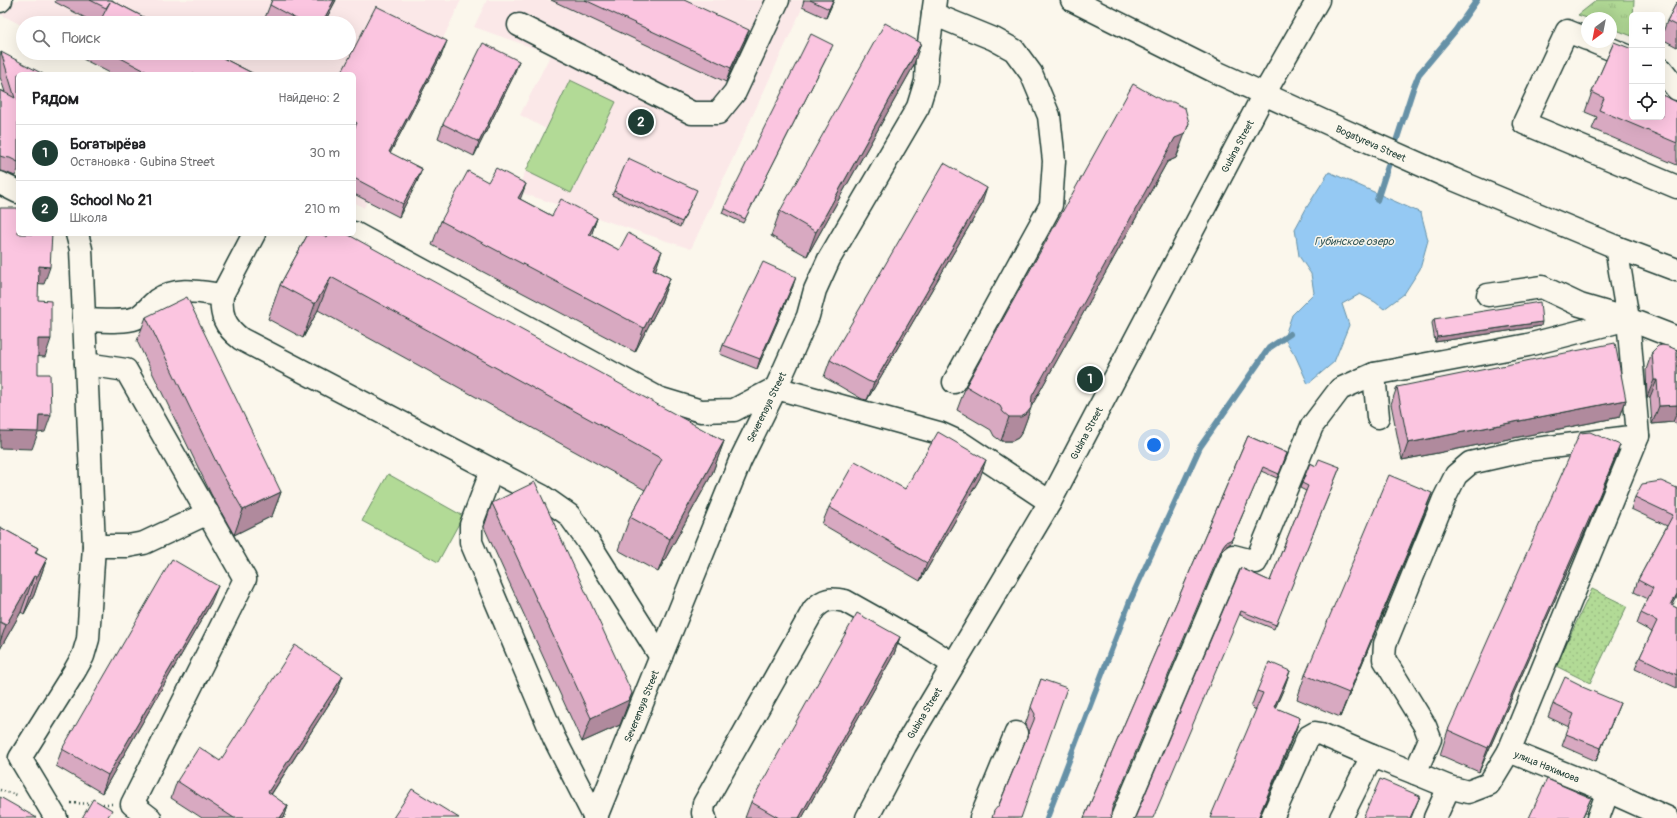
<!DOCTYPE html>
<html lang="ru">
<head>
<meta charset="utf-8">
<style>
  :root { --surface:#fff; --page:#f6f6f6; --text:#202124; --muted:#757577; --line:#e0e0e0; --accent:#1f3d34 }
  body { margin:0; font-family:Pangolin,sans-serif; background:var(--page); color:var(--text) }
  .controls { position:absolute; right:12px; top:12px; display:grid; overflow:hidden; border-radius:6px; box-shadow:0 4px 16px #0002 }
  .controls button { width:36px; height:36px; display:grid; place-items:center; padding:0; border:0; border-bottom:1px solid var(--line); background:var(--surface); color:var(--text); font:20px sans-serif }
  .compass { position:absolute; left:1581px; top:12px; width:36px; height:36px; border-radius:50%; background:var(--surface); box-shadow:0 4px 16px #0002; rotate:212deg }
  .you { position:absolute; left:1154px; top:445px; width:14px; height:14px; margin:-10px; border:3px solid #fff; border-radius:50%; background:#1a73e8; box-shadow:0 0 0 6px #1a73e833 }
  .badge { display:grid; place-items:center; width:26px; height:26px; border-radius:50%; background:var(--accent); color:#fff; font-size:13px; font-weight:700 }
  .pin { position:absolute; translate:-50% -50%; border:2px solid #fff; box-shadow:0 1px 4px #0006 }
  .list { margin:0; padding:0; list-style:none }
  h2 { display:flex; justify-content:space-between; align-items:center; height:52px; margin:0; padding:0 16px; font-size:17px }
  h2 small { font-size:13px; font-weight:400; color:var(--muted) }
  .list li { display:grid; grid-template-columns:26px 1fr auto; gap:12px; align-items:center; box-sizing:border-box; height:56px; padding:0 16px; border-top:1px solid var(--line) }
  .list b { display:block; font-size:15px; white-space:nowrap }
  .list p { margin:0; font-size:13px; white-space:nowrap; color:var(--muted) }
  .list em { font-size:13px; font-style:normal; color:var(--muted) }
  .icon { flex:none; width:22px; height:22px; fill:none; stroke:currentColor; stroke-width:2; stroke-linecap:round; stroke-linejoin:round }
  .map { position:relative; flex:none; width:1677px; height:818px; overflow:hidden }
  .search { position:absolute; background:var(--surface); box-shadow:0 4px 16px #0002; left:16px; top:16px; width:340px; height:44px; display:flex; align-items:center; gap:10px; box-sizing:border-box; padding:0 14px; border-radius:22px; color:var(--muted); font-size:15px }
  .panel { position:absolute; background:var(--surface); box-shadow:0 4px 16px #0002; left:16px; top:72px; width:340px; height:164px; border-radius:6px }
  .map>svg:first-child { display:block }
  .built { fill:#fbe8e8 }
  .grass { fill:url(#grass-tufts); stroke:#688c65 }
  .park { fill:url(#park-dots); stroke:#688c65 }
  .pitch { fill:#b2da96; stroke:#688c65 }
  .water { fill:#95c9f3; stroke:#6691a7 }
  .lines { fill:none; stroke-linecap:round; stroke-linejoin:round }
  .stream { stroke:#6691a7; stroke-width:6 }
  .minor-casing { stroke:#1f3d34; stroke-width:25 }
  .major-casing { stroke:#1f3d34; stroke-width:25 }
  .path { stroke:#1f3d34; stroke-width:2.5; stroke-dasharray:1 3; stroke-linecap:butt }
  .minor { stroke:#fbf7ec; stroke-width:22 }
  .major { stroke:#fbf7ec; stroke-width:22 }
  .wall { fill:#d8a9c1; stroke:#1f3d34 }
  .shaded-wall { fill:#b08a9d; stroke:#1f3d34 }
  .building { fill:#fbc5e0; stroke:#1f3d34 }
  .labels { text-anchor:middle; stroke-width:3; stroke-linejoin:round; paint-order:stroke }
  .street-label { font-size:10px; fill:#1f3d34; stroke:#fbf7ec }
  .water-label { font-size:11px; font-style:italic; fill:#37595a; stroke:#fbf7ec }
</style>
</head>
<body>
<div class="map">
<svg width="1677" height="818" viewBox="0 0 1677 818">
  <defs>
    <pattern id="grass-tufts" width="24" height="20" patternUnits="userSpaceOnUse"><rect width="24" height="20" fill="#b2da96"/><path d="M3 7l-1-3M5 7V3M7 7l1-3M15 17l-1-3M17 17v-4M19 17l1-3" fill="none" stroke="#99bc82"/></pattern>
    <pattern id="park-dots" width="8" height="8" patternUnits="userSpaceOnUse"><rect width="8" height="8" fill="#b2da96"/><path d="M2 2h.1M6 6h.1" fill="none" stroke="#99bc82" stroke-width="1.8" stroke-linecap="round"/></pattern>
  </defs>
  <rect width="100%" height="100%" fill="#fbf7ec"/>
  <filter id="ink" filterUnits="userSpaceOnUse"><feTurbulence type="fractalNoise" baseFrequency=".025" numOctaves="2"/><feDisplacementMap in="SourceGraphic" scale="8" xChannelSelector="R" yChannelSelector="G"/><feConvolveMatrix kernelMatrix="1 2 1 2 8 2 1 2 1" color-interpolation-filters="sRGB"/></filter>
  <g filter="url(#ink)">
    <g class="built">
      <path d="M0 0H461L364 208 354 202V74H113L74 53H349V23H23V26L0 14Z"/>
      <path d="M487 0H806L691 249 516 191 546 129 520 115 551 54 474 27Z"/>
    </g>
    <path class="grass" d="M1597 0H1634L1632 36 1611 28V18H1587L1578 15Z"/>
    <path class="park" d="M1592 589 1627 606 1590 683 1556 666Z"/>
    <g class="pitch">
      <path d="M570 80 616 102 571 193 526 171Z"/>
      <path d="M388 474 463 516 438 562 362 521Z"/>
    </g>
    <path class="water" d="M1329 172 1421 213 1428 240 1420 269 1404 294 1384 309 1375 302 1360 294 1342 304 1349 325 1334 362 1308 384 1295 355 1284 338 1292 315 1314 293 1311 274 1299 256 1295 229 1307 207Z"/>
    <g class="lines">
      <g class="stream">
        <path d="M1377 200 1413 89 1419 74 1455 31 1477 0"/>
        <path d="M1047 818 1130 601 1200 447 1269 348 1290 334"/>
      </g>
      <defs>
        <g id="minor">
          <path d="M0 1 1 0"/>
          <path d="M933 14 994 39 1014 50 1031 73 1049 116 1054 161 1051 205 954 382"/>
          <path d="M519 25 692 113H718L735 92 778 0"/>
          <path d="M1587 39 1567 31 1524 123 1677 187"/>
          <path d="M1594 42 1632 58"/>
          <path d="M1662 70 1677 89"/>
          <path d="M0 183 18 192"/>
          <path d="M354 233 658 398 701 411 734 410 776 388 939 433 961 443 1050 502"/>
          <path d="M254 234 222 295C220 315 225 327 241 339L542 496 569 515 589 543 661 657"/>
          <path d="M1628 319 1677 338"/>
          <path d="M84 320C99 320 123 323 136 318 144 314 150 306 157 300 177 286 200 292 222 295"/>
          <path d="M86 364 126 370 245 579 132 804 150 818"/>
          <path d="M1378 417 1374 374 1528 345 1628 319 1580 305 1542 287 1488 295"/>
          <path d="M492 470 471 525V542L554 738 595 818"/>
          <path d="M94 546H128L144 543 208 513"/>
          <path d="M1509 751 1638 436"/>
          <path d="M1449 787 1415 773 1430 739 1425 726 1384 659 1385 644 1444 499 1456 475 1470 463 1527 450 1638 436 1628 319 1616 247"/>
          <path d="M56 818 20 758 74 672 83 656 88 639 94 546 81 249 77 234"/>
          <path d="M597 818 596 817 740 461 776 388 808 316 815 290 829 259 918 107 926 81 927 57 935 0"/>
          <path d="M705 818 703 813 704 804 814 609C824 599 830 598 845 601L920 643 953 664"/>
          <path d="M867 818 905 746 1050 502 1264 94 1318 0"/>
          <path d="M981 818 1016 733"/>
          <path d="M1122 818 1233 556 1256 562 1312 426 1340 389 1374 374"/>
          <path d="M1272 818 1308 737 1315 733 1321 734 1372 756 1415 773"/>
          <path d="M1341 818 1372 756"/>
          <path d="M1435 818 1449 787 1468 792 1489 784 1509 751 1608 791 1668 818"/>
          <path d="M1598 818 1608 791"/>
        </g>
        <path id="major" d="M1072 0 1216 72 1334 126 1453 179 1616 247 1677 270"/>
      </defs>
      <use href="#minor" class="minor-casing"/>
      <use href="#major" class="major-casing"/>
      <g class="path">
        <path d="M0 790 17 795"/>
        <path d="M71 803 94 804"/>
        <path d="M99 804H112"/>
      </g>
      <use href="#minor" class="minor"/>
      <use href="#major" class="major"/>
    </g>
    <g class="wall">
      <path d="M56 0H113V1L155 23H95L55 2Z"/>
      <path d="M272 0H336L324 23H263L270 5Z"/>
      <path d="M551 0H684L744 44 726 82Z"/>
      <path d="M804 0H834L826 18 802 7Z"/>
      <path d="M1677 2V47L1662 39V35L1667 21Z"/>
      <path d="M1614 42 1632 117 1677 102V165L1592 129 1597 117 1585 112 1592 92Z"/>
      <path d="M831 49 743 223 722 213 724 208Z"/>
      <path d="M1 52 18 74V170L15 176 5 172 0 171V90L5 92 0 77V56Z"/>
      <path d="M85 53H213L254 74H112L83 59Z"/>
      <path d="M442 54 390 153 422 169 417 182 399 217 354 194V74Z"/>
      <path d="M913 67 807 256 771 236 780 211Z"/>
      <path d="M514 75 474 156 438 138 443 124Z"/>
      <path d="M1165 102 1181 147 1176 158 1167 162 1031 407 1022 432 1018 438 1012 441H1001L994 436 991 430 957 410 966 386Z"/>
      <path d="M614 191 695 194 680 227 612 195Z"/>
      <path d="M520 199 552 216 597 218 591 235 670 278 661 302 635 352 432 245 441 221Z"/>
      <path d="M981 206 867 400 862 399 824 377 830 360Z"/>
      <path d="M308 234 724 441 712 474 658 572 618 550 630 517 645 490 318 310 303 338 268 319 280 285Z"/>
      <path d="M793 286 757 369 720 354 723 345Z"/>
      <path d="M146 317 281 492 272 516 234 535 211 494 137 341Z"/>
      <path d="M1434 319 1541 326 1435 342 1432 323Z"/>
      <path d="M1677 350V424L1673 422 1652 424 1650 397H1647L1646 370 1652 352Z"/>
      <path d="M1397 387 1626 400 1620 417 1402 460 1391 404Z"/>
      <path d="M1248 436 1287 453 1277 478 1261 471 1230 544 1225 547 1221 551 1084 818Z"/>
      <path d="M1310 463 1316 466 1340 467 1274 629 1240 615 1241 568 1270 581 1306 491 1300 488Z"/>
      <path d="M1611 469 1588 525 1479 772 1440 755 1448 730Z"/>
      <path d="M980 478 920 581 822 524 829 507 905 489Z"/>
      <path d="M1677 488V597L1672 606 1677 608V688L1635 669 1640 657 1652 632 1637 624 1641 613 1648 599 1634 592 1638 580 1667 526 1631 509 1635 497Z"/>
      <path d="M492 503 623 717 620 725 582 742 484 527Z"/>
      <path d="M1423 517 1340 717 1297 699 1305 675Z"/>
      <path d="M0 527 38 548 36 552 47 558 34 595 24 614 21 612 0 649Z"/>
      <path d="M211 603 102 793 56 766 62 749Z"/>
      <path d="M900 637 894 654 802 818H745L751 802Z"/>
      <path d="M1290 671 1284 688 1275 708 1300 718 1294 735 1256 710 1251 707 1257 691Z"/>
      <path d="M343 676 336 693 271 795 288 806 284 818H202L171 798 177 781 220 761Z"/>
      <path d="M1041 679 1021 818 999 805 1028 735V731L1025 725Z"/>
      <path d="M1580 686 1615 715 1596 761 1562 746 1569 727 1548 717 1553 704Z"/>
    </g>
    <g class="shaded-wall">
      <path d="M334 0H336L324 23H322Z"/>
      <path d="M833 0H834L826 18 829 9Z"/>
      <path d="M749 30 744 44 726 82 731 68Z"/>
      <path d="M447 41 442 54 384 165 389 152Z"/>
      <path d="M921 43 913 67 807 256 816 232Z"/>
      <path d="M519 61 514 75 474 156 479 142Z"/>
      <path d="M1189 123 1176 158 1167 162 1030 409 1031 408 1022 432 1018 438 1012 441H1001L1009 417 1175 138Z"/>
      <path d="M422 169 417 182 399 217 403 204Z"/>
      <path d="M526 184 517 208 518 198Z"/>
      <path d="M987 188 981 206 867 400 874 383Z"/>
      <path d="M597 218 589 242V234Z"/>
      <path d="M662 251 654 275 653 269Z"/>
      <path d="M39 266 50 267 44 284 32 283Z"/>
      <path d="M331 277 318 310 303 338 315 304Z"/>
      <path d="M796 277 793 286 757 369 760 359Z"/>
      <path d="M670 278 661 302 635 352 644 328Z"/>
      <path d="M1542 322 1541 326 1435 342 1437 337Z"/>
      <path d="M38 339H51L45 357 32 356Z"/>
      <path d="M1654 380H1657L1650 397H1647Z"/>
      <path d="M1626 400 1620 417 1402 460 1408 443Z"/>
      <path d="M1677 405V412L1673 422 1652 424 1659 406Z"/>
      <path d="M39 415H51L45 432 38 433 32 449 0 448V431Z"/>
      <path d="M724 441 712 474 658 572 670 539Z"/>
      <path d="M1620 445 1611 469 1588 525 1479 772 1488 748Z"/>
      <path d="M986 460 980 478 920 581 927 563Z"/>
      <path d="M1261 471 1230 544 1225 547 1221 551 1223 546Z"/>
      <path d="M281 492 272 516 234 535 243 510Z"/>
      <path d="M1432 493 1423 517 1340 717 1349 693Z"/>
      <path d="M47 558 34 595 24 614 37 577Z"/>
      <path d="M34 576 21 612 0 649V642L6 625Z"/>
      <path d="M218 586 211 603 102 793 108 775Z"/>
      <path d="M1677 594V597L1667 617 1671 605Z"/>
      <path d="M900 637 894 654 802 818H799Z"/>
      <path d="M1290 671 1284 688 1268 724 1274 707Z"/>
      <path d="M343 676 336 693 261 810 268 792Z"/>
      <path d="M632 693 620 725 582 742 591 718Z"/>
      <path d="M1620 703 1615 715 1596 761 1601 748Z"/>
      <path d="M1300 718 1294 735 1259 818H1258Z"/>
      <path d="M1420 796 1411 818H1410Z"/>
      <path d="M1591 798 1583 818H1582Z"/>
      <path d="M288 806 284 818H280Z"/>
    </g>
    <g class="building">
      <path d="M90 0H111L155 23H99L110 2 106 8Z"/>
      <path d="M272 0H334L322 23H304L270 5Z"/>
      <path d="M585 0H684L749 30 731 68Z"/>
      <path d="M810 0H833L829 9Z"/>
      <path d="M1677 2V26L1667 21Z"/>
      <path d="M376 6 447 41 389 152 422 169 403 204 354 178V129L357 123 354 121V74H341Z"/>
      <path d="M885 23 921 43 816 232 780 211Z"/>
      <path d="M811 34 833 45 745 219 724 208Z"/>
      <path d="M1614 42 1632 49V117H1662V95L1677 102V143L1599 110 1604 98 1592 92Z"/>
      <path d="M483 43 519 61 479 142 443 124Z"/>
      <path d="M1 52 43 74H18V162L10 158 3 157 0 156V90L15 98Z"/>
      <path d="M111 53H213L254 74H151Z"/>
      <path d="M1133 84 1165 102H1173L1185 108 1189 123 1185 134 1175 138 1032 396 1031 408 1026 414 1021 417H1009L1003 412 1000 406 966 386Z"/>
      <path d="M628 158 697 190 682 222 614 191Z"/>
      <path d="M944 163 987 188 874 383 868 381 830 360Z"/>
      <path d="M496 168 526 184 518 198 552 216 561 199 597 218 589 234 619 250 628 233 662 251 653 269 670 278 644 328 441 221 468 171 488 182Z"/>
      <path d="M0 208H18V234H52L50 267 39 266 38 300 51 301V339H38V374H50L51 415H39L38 432 0 431Z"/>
      <path d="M308 234H322L327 237 328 234H347L724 441 670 539 630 517 662 459 331 277 315 304 280 285Z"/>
      <path d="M763 262 796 277 760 359 723 345Z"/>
      <path d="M187 297 281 492 243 510 220 470 146 317Z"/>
      <path d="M1540 302 1542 322 1437 337 1434 319Z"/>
      <path d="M1615 343 1626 400 1408 443 1397 387Z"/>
      <path d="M1662 345 1668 346 1677 350V405L1659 406 1657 380H1654L1652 352 1658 346Z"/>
      <path d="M938 432 986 460 927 563 829 507 855 461 905 489Z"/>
      <path d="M1590 432 1620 445 1597 501 1488 748 1448 730 1580 433Z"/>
      <path d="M1248 436 1287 453 1279 474 1263 467 1232 539 1226 542 1223 546 1112 808 1111 815 1112 818H1084Z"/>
      <path d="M1319 459 1340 467 1276 625 1241 611 1153 818H1135L1241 568 1270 581 1308 486 1302 483 1310 463 1316 466Z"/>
      <path d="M1389 475 1432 493 1349 693 1305 675Z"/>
      <path d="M1661 481 1677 488V594L1671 605 1677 608V675L1640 657 1657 621 1641 613 1653 588 1638 580 1673 515 1635 497 1642 484Z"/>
      <path d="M535 482 632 693 629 700 591 718 492 503Z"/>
      <path d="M0 527 38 548 35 552 47 558 37 577 34 576 6 625 0 622Z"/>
      <path d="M172 559 218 586 108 775 62 749Z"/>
      <path d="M857 613 900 637 799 818H779L751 802Z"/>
      <path d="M295 645 343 676 268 792 288 806 280 818H234L177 781 199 747 220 761Z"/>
      <path d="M1269 662 1290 671 1274 707 1300 718 1258 818H1210L1263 693 1257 691Z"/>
      <path d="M1565 677 1581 685 1580 686 1620 703 1601 748 1566 734 1574 714 1553 704Z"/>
      <path d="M1041 679 1067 688 1021 818H992L994 811 999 805 1034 720 1035 714 1031 707Z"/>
      <path d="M1380 779 1420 796 1410 818H1363Z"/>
      <path d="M1547 779 1591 798 1582 818H1529Z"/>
      <path d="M412 789 459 818H393Z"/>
      <path d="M0 797 37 818H0Z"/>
      <path d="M93 799 112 810 107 818H82Z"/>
    </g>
  </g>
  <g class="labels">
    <g class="street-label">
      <text transform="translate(1371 143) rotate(24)" y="4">Bogatyreva Street</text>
      <text transform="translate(1237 146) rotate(-62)" y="4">Gubina Street</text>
      <text transform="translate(766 407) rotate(-64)" y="4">Severenaya Street</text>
      <text transform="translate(1086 433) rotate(-62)" y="4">Gubina Street</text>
      <text transform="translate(641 706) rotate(-68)" y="4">Severenaya Street</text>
      <text transform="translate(924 713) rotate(-59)" y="4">Gubina Street</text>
      <text transform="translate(1547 766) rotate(22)" y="4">улица Нахимова</text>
    </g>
    <g class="water-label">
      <text x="1354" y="245">Губинское озеро</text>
    </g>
  </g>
</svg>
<div class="controls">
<button>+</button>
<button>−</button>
<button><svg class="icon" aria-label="locate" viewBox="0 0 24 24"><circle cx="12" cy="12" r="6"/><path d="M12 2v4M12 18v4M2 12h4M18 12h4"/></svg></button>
</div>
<svg class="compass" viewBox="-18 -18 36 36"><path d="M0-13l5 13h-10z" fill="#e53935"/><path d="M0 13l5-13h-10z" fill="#757577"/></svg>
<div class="you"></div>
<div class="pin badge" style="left:1090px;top:379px">1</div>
<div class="pin badge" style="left:641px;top:122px">2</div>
<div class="search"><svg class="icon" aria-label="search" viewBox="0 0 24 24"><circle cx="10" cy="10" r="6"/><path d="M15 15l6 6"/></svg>Поиск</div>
<section class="panel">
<h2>Рядом<small>Найдено: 2</small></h2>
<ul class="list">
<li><span class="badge">1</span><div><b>Богатырёва</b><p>Остановка · Gubina Street</p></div><em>30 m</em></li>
<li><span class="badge">2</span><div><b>School № 21</b><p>Школа</p></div><em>210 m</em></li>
</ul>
</section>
</div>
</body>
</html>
